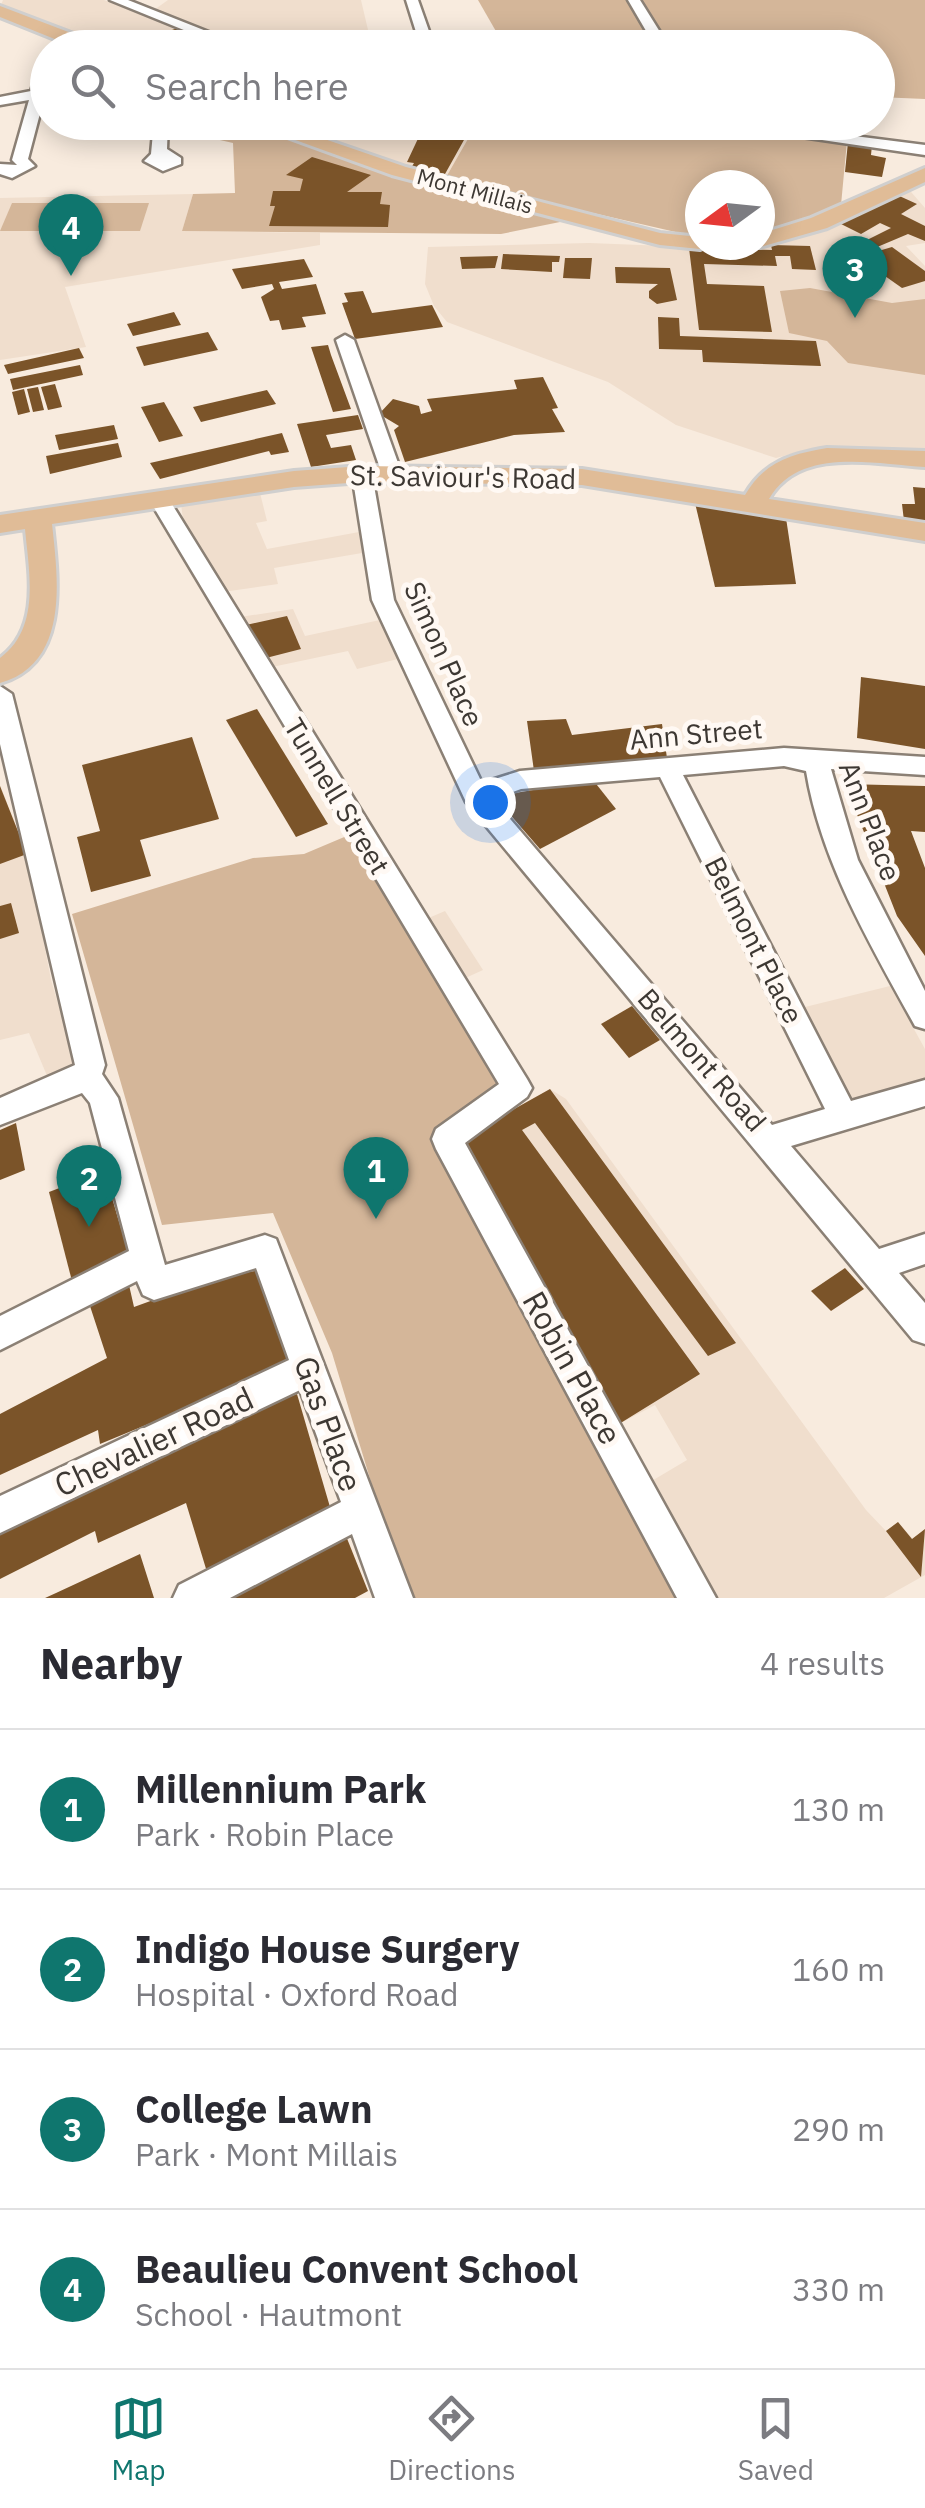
<!DOCTYPE html>
<html lang="en">
<head>
<meta charset="utf-8">
<style>
  :root { --surface:#fff; --page:#f7f7f7; --text:#2b2b33; --muted:#7c7c81; --line:#e1e1e2; --accent:#0f766e }
  body { margin:0; font-family:"IBM Plex Sans",sans-serif; background:var(--page); color:var(--text) }
  .compass { position:absolute; left:685px; top:170px; width:90px; height:90px; border-radius:50%; background:var(--surface); box-shadow:0 5px 25px #0003; rotate:255deg }
  .you { position:absolute; left:490px; top:802px; width:35px; height:35px; margin:-25px; border:8px solid #fff; border-radius:50%; background:#1a73e8; box-shadow:0 0 0 15px #1a73e833 }
  .badge { display:grid; place-items:center; width:65px; height:65px; border-radius:50%; background:var(--accent); color:#fff; font-size:32px; font-weight:700 }
  .pin { position:absolute; translate:-50% -82px; filter:drop-shadow(0 2px 5px #0008) }
  .pin::after { content:''; position:absolute; top:52px; width:35px; height:30px; background:inherit; clip-path:polygon(0 0,100% 0,50% 100%) }
  .list { margin:0; padding:0; list-style:none }
  h2 { display:flex; justify-content:space-between; align-items:center; height:130px; margin:0; padding:0 40px; font-size:42px }
  h2 small { font-size:32px; font-weight:400; color:var(--muted) }
  .list li { display:grid; grid-template-columns:65px 1fr auto; gap:30px; align-items:center; box-sizing:border-box; height:160px; padding:0 40px; border-top:2px solid var(--line) }
  .list b { display:block; font-size:38px; white-space:nowrap }
  .list p { margin:0; font-size:32px; white-space:nowrap; color:var(--muted) }
  .list em { font-size:32px; font-style:normal; color:var(--muted) }
  .icon { flex:none; width:55px; height:55px; fill:none; stroke:currentColor; stroke-width:2; stroke-linecap:round; stroke-linejoin:round }
  .map { position:relative; flex:none; width:925px; height:1598px; overflow:hidden }
  .search { position:absolute; background:var(--surface); box-shadow:0 5px 25px #0003; left:30px; right:30px; top:30px; height:110px; display:flex; align-items:center; gap:25px; box-sizing:border-box; padding:0 35px; border-radius:55px; color:var(--muted); font-size:38px }
  .sheet { height:770px; background:var(--surface) }
  nav { display:flex; justify-content:space-around; align-items:center; box-sizing:border-box; height:140px; border-top:2px solid var(--line); background:var(--surface); font-size:28px; color:var(--muted) }
  nav a { display:grid; justify-items:center; gap:5px }
  nav .on { color:var(--accent) }
  .map>svg:first-child { display:block }
  .built { fill:#f0decd }
  .green { fill:#d4b699 }
  .building { fill:#7b5429 }
  .lines { fill:none; stroke-linecap:round; stroke-linejoin:round }
  .minor-casing { stroke:#8b8075; stroke-width:5 }
  .major-casing { stroke:#d0cfce; stroke-width:6 }
  .minor { fill:#fff; fill-rule:evenodd }
  .major { fill:#e0bc97; fill-rule:evenodd }
  .labels { text-anchor:middle; stroke-width:10; stroke-linejoin:round; paint-order:stroke }
  .far-street-label { font-size:22px; fill:#3d3833; stroke:#fff9f4 }
  .street-label { font-size:28px; fill:#3d3833; stroke:#fff9f4 }
  .near-street-label { font-size:32px; fill:#3d3833; stroke:#fff9f4 }
</style>
</head>
<body>
<div class="map">
<svg width="925" height="1598" viewBox="0 0 925 1598">
  <rect width="100%" height="100%" fill="#f8ebde"/>
  <g class="built">
    <path d="M3 0H104L232 47H107L0 8Z"/>
    <path d="M168 0H361L372 47H251L154 10Z"/>
    <path d="M266 123H477L445 179Z"/>
    <path d="M905 185 925 208V243L906 246 925 266V453L818 447 776 458 676 425 608 382 447 322 434 306 425 284 428 247 589 243 742 249 807 236Z"/>
    <path d="M193 194 182 231 320 233V245L65 287 86 347 0 360V198Z"/>
    <path d="M260 493 267 521 256 523 267 549 359 532 362 553 274 568 278 584 223 592 183 519 181 504Z"/>
    <path d="M293 609 305 636 380 620 398 659 357 669 348 651 272 667 240 617Z"/>
    <path d="M0 785 27 854 51 980 76 1065 48 1078 29 1033 0 1040Z"/>
    <path d="M445 911 483 970 461 980 424 920Z"/>
    <path d="M890 986 925 1049V1080L861 1101 848 1096 801 1008Z"/>
    <path d="M550 1089 566 1099 866 1510 886 1531 898 1522 913 1539 925 1529V1575L884 1598H714L650 1482 687 1460 655 1405 619 1424 464 1137Z"/>
  </g>
  <g class="green">
    <path d="M478 0H629L660 47H505Z"/>
    <path d="M637 0H925V99L878 97V48L668 47Z"/>
    <path d="M213 122 241 123 331 155 558 217 560 222 501 234 182 231 193 194 235 193 233 143 211 138Z"/>
    <path d="M672 122 847 141 841 205 760 234V185H700V236H693L445 179 477 123Z"/>
    <path d="M12 203H149L140 231H0Z"/>
    <path d="M810 288 892 303 925 299V375L848 363 827 341 789 333 780 291Z"/>
    <path d="M349 835 499 1086 431 1138 685 1598H412L394 1558 332 1353 273 1213 162 1225 72 914 253 858 304 854Z"/>
  </g>
  <g class="building">
    <path d="M181 27 226 48H199L166 32Z"/>
    <path d="M378 33 397 34 394 48H375Z"/>
    <path d="M344 122H381L373 140 359 138 358 133H341Z"/>
    <path d="M440 122H474L445 174 411 168 414 163 407 162 423 128Z"/>
    <path d="M848 142 872 145 871 155 886 158 882 177 845 172Z"/>
    <path d="M312 157 371 175 347 192H382L380 204 390 205 388 227 269 226 275 206H270L273 191H300L303 179 286 175Z"/>
    <path d="M895 194 917 204 901 214 925 226V241L908 234 863 253 851 248 891 228 880 223 861 234 839 223Z"/>
    <path d="M771 245 810 246 816 270 792 269 790 256H775L777 266 704 264 707 284 764 286 772 332 699 330 689 248 772 250Z"/>
    <path d="M892 247 925 271V281L902 288 858 257Z"/>
    <path d="M503 254 560 256 559 262H552V272L501 269Z"/>
    <path d="M498 256 495 268 462 269 460 257Z"/>
    <path d="M565 258H592L590 279 563 278Z"/>
    <path d="M304 259 313 277 279 282 282 289 316 284 326 314 302 317 306 327 282 330 279 320 270 321 261 297 274 289 272 284 242 289 232 269Z"/>
    <path d="M615 267 670 268 677 300 657 304 649 298V291L658 284 616 283Z"/>
    <path d="M363 291 372 313 432 305 443 327 355 339 342 303 348 302 344 293Z"/>
    <path d="M174 312 181 325 133 336 127 324Z"/>
    <path d="M658 317 679 318 680 336 816 341 821 366 703 362 702 350 659 349Z"/>
    <path d="M208 332 218 350 144 366 136 347Z"/>
    <path d="M328 345 331 355 351 409 333 412 311 347Z"/>
    <path d="M79 348 84 358 8 374 4 365Z"/>
    <path d="M80 365 83 375 13 390 10 379Z"/>
    <path d="M543 377 558 408 552 409 565 432 514 435 405 462 394 430 399 426 379 414 393 399 419 406 421 414 432 411 427 399 517 389 514 380Z"/>
    <path d="M55 384 62 407 48 410 41 387Z"/>
    <path d="M38 387 44 410 33 412 27 389Z"/>
    <path d="M24 389 30 412 18 415 12 392Z"/>
    <path d="M267 390 276 404 201 422 193 407Z"/>
    <path d="M164 402 183 436 159 442 141 407Z"/>
    <path d="M358 415 363 429 326 435 331 448 351 445 356 460 311 467 297 424Z"/>
    <path d="M114 425 118 439 59 450 55 435Z"/>
    <path d="M282 433 289 452 271 455 269 451 160 479 150 463Z"/>
    <path d="M118 443 122 457 50 474 46 456Z"/>
    <path d="M913 487 925 488V523L904 521 902 504H915Z"/>
    <path d="M695 503 786 518 796 584 715 587Z"/>
    <path d="M287 616 301 649 266 658 246 625Z"/>
    <path d="M861 677 925 686V749L857 738Z"/>
    <path d="M257 709 328 824 296 837 226 720Z"/>
    <path d="M566 719 572 735 662 724 667 758 534 771 527 721Z"/>
    <path d="M192 737 219 819 140 840 151 876 91 892 77 837 100 831 82 765Z"/>
    <path d="M593 780 616 809 540 849 500 803 509 794Z"/>
    <path d="M845 784 925 786V832L911 831 925 868V956L897 916Z"/>
    <path d="M0 786 27 854 0 864Z"/>
    <path d="M11 903 19 933 0 939V906Z"/>
    <path d="M632 1006 660 1040 629 1058 601 1024Z"/>
    <path d="M550 1089 736 1343 708 1356 535 1123 522 1130 700 1374 619 1424 464 1137Z"/>
    <path d="M16 1123 25 1170 0 1180V1130Z"/>
    <path d="M104 1171 131 1262 73 1285 49 1192Z"/>
    <path d="M845 1268 864 1289 831 1311 811 1291Z"/>
    <path d="M260 1270 289 1366 100 1444 98 1430 0 1475V1414L107 1358 89 1303 129 1285 134 1307 211 1279Z"/>
    <path d="M297 1394 330 1507 320 1518 207 1572 186 1503 98 1543 95 1531 0 1579V1530L220 1424Z"/>
    <path d="M898 1522 912 1539 925 1529 921 1577 886 1531Z"/>
    <path d="M346 1536 368 1591 355 1598H227Z"/>
    <path d="M140 1554 154 1598H45L56 1593Z"/>
  </g>
  <g class="lines">
    <defs>
      <g id="minor">
        <path d="M110 0H128L249 48H228Z"/>
        <path d="M406 0H418L435 48H421Z"/>
        <path d="M628 0H640L670 48H656Z"/>
        <path d="M48 68V83L28 159 35 166 12 178 0 174V164L17 165 12 160 29 100 0 105V97L31 91 38 70Z"/>
        <path d="M154 122H168L167 149 181 158V164L163 171 144 161 151 154Z"/>
        <path d="M699 122H745L925 145V155Z"/>
        <path d="M345 335 354 340 402 474 399 478H385L382 474 336 340Z"/>
        <path d="M362 468 372 474 394 600 482 783 520 771 784 748 925 757V775L831 769 858 860 925 991V1029L915 1026C871 946 821 862 806 771L784 766 683 775 851 1101 925 1080V1106L791 1146 879 1249 925 1234V1264L899 1273 925 1303V1344L913 1340 466 802 372 600 352 474ZM660 777 825 1109 772 1125 493 799 521 789Z"/>
        <path d="M160 495 170 501 527 1079 532 1088 527 1097 465 1143 716 1598H677L436 1149 432 1139 436 1129 499 1084 150 501Z"/>
        <path d="M0 686 12 694 105 1065 102 1074 118 1098 165 1265 265 1235 276 1239 413 1598H375L352 1534 230 1598H173L179 1585 341 1502 300 1390 0 1533V1496L289 1360 256 1268 154 1300 143 1295 137 1281 0 1350V1316L129 1251 90 1103 82 1093 0 1125V1098L75 1065 0 744Z"/>
      </g>
      <g id="major">
        <path d="M0 6 100 44 103 48H77L0 17Z"/>
        <path d="M246 122H275L406 167 660 233 700 237V245H709L700 249 660 245 392 175Z"/>
        <path d="M925 168V182L827 228 760 247 752 245H760V234L811 218Z"/>
        <path d="M827 448 925 451V467C875 464 799 446 769 499L925 523V541L582 485 362 482 294 487 52 524C58 579 70 663 0 683V658C41 628 29 572 25 529L0 533V515L294 471 362 466 582 469 745 495C764 462 791 454 827 448Z"/>
      </g>
    </defs>
    <use href="#minor" class="minor-casing"/>
    <use href="#major" class="major-casing"/>
    <use href="#minor" class="minor"/>
    <use href="#major" class="major"/>
  </g>
  <g class="labels">
    <g class="far-street-label">
      <text transform="translate(475 191) rotate(15)" y="8">Mont Millais</text>
    </g>
    <g class="street-label">
      <text transform="translate(463 477) rotate(1)" y="10">St. Saviour's Road</text>
      <text transform="translate(444 654) rotate(66)" y="10">Simon Place</text>
      <text transform="translate(696 734) rotate(-5)" y="10">Ann Street</text>
      <text transform="translate(337 796) rotate(59)" y="10">Tunnell Street</text>
      <text transform="translate(870 821) rotate(69)" y="10">Ann Place</text>
      <text transform="translate(754 940) rotate(63)" y="10">Belmont Place</text>
      <text transform="translate(702 1060) rotate(49)" y="10">Belmont Road</text>
    </g>
    <g class="near-street-label">
      <text transform="translate(572 1368) rotate(61)" y="11">Robin Place</text>
      <text transform="translate(328 1424) rotate(70)" y="11">Gas Place</text>
      <text transform="translate(154 1442) rotate(-25)" y="11">Chevalier Road</text>
    </g>
  </g>
</svg>
<svg class="compass" viewBox="-18 -18 36 36"><path d="M0-13l5 13h-10z" fill="#e53935"/><path d="M0 13l5-13h-10z" fill="#7c7c81"/></svg>
<div class="you"></div>
<div class="pin badge" style="left:376px;top:1219px">1</div>
<div class="pin badge" style="left:89px;top:1227px">2</div>
<div class="pin badge" style="left:855px;top:318px">3</div>
<div class="pin badge" style="left:71px;top:276px">4</div>
<div class="search"><svg class="icon" aria-label="search" viewBox="0 0 24 24"><circle cx="10" cy="10" r="6"/><path d="M15 15l6 6"/></svg>Search here</div>
</div>
<section class="sheet">
<h2>Nearby<small>4 results</small></h2>
<ul class="list">
<li><span class="badge">1</span><div><b>Millennium Park</b><p>Park · Robin Place</p></div><em>130 m</em></li>
<li><span class="badge">2</span><div><b>Indigo House Surgery</b><p>Hospital · Oxford Road</p></div><em>160 m</em></li>
<li><span class="badge">3</span><div><b>College Lawn</b><p>Park · Mont Millais</p></div><em>290 m</em></li>
<li><span class="badge">4</span><div><b>Beaulieu Convent School</b><p>School · Hautmont</p></div><em>330 m</em></li>
</ul>
</section>
<nav>
<a class="on"><svg class="icon" aria-label="map" viewBox="0 0 24 24"><path d="M3 6l6-2 6 2 6-2v14l-6 2-6-2-6 2zM9 4v14M15 6v14"/></svg>Map</a>
<a><svg class="icon" aria-label="directions" viewBox="0 0 24 24"><path d="M12 3l9 9-9 9-9-9zM9 14v-3h6M13 9l2 2-2 2"/></svg>Directions</a>
<a><svg class="icon" aria-label="saved" viewBox="0 0 24 24"><path d="M7 4h10v16l-5-4-5 4z"/></svg>Saved</a>
</nav>
</body>
</html>
